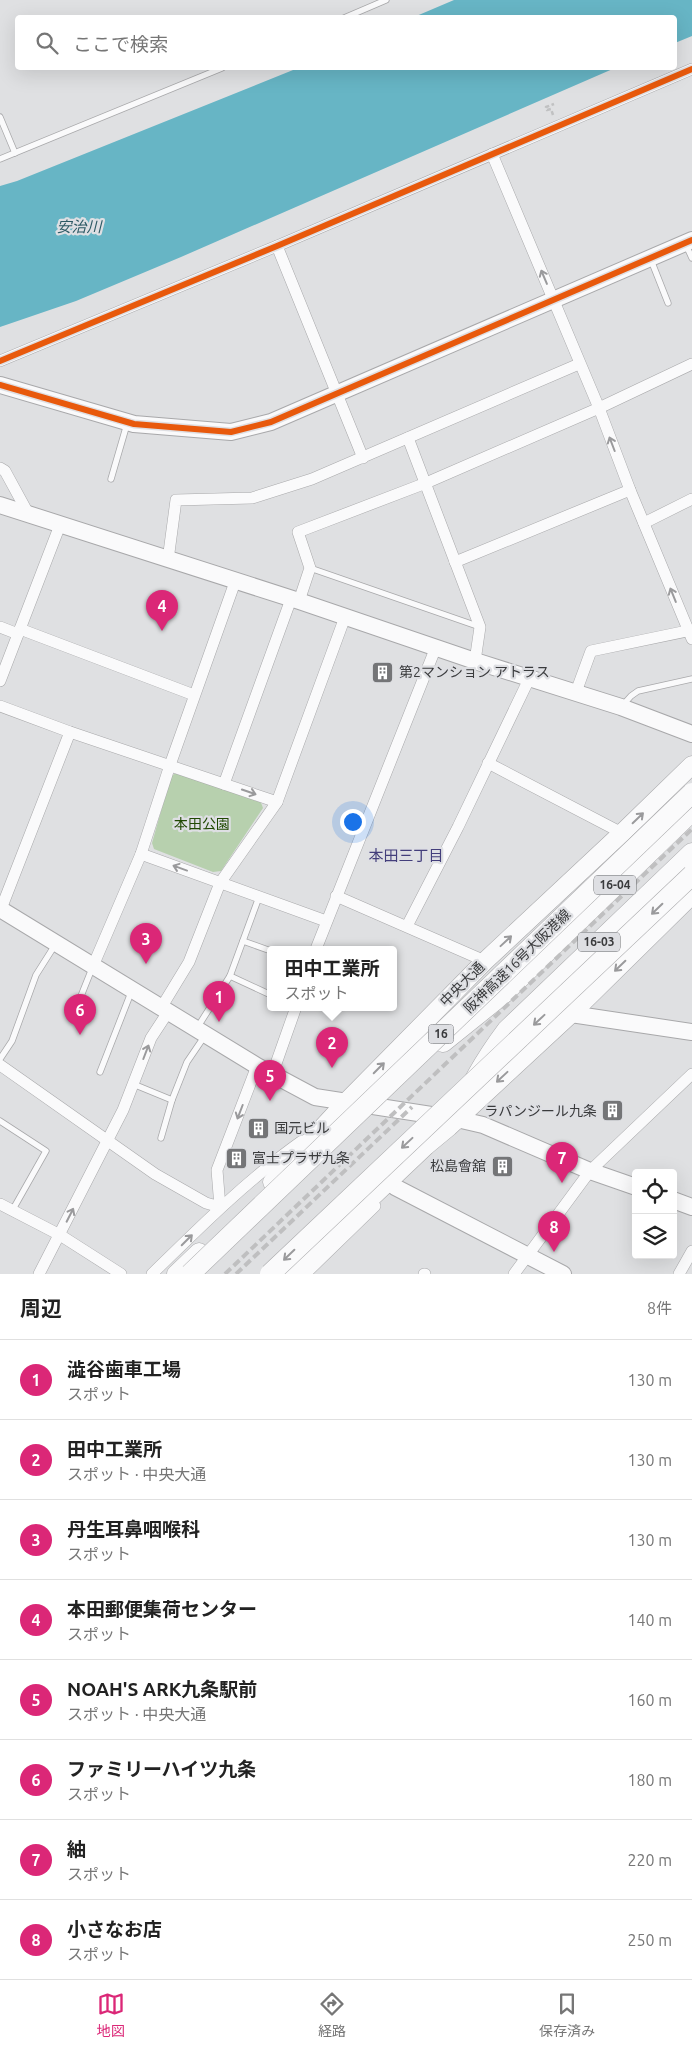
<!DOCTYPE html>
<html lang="ja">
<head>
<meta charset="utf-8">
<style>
  :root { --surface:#fff; --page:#f2f2f2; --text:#222; --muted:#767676; --line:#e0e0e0; --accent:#db2777 }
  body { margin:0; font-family:Ubuntu,"Noto Sans JP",sans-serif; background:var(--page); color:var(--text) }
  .controls { position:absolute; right:15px; bottom:15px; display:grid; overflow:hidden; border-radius:5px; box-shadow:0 5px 20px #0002 }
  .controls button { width:45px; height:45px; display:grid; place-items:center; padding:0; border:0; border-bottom:1px solid var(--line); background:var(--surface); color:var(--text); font:25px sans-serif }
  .you { position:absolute; left:352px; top:821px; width:18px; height:18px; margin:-12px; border:4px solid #fff; border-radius:50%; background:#1a73e8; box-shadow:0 0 0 8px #1a73e833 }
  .badge { display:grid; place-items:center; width:32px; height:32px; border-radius:50%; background:var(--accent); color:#fff; font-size:16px; font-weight:700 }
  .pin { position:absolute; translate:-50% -41px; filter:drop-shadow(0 1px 2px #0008) }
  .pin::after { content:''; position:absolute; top:26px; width:18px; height:15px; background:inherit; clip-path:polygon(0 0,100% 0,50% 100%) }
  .popup { position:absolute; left:267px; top:946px; width:130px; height:65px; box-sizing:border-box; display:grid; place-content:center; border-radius:5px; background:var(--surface); filter:drop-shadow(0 1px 4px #0005); font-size:16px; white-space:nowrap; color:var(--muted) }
  .popup b { font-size:19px; color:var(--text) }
  .popup::after { content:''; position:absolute; left:50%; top:100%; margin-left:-10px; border:10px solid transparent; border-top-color:var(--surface) }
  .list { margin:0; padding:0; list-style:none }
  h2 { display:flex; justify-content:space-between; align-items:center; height:65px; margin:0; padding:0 20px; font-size:21px }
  h2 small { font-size:16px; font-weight:400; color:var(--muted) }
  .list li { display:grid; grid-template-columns:32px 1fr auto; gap:15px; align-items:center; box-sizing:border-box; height:80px; padding:0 20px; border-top:1px solid var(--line) }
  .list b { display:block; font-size:19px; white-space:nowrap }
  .list p { margin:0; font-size:16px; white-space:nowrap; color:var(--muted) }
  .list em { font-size:16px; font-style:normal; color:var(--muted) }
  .icon { flex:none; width:28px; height:28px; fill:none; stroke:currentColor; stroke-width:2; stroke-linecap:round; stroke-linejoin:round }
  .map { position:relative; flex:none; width:692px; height:1274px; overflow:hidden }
  .search { position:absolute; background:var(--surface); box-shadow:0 5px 20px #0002; left:15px; right:15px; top:15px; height:55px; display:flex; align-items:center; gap:12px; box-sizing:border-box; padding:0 18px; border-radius:5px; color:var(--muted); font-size:19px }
  .sheet { height:705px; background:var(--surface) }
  nav { display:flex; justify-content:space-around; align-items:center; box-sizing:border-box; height:70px; border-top:1px solid var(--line); background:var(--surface); font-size:14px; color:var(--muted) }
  nav a { display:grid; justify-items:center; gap:2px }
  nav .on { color:var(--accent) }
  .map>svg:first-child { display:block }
  .green { fill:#b7d0ae }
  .water { fill:#67b5c5 }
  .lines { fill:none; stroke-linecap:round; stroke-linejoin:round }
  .lane-casing { stroke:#a8a8aa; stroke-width:7 }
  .street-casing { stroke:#a8a8aa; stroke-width:12 }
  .secondary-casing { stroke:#a8a8aa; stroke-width:18 }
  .primary-casing { stroke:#a8a8aa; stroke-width:19 }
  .highway-casing { stroke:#a8a8aa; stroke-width:21 }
  .path { stroke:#c0c1c2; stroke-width:2.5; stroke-dasharray:4 2.5; stroke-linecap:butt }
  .lane { stroke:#fafafb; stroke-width:5.5 }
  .street { stroke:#fafafb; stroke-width:11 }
  .secondary { stroke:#fafafb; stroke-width:16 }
  .primary { stroke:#fafafb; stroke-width:18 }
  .highway { stroke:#fafafb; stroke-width:20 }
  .rail { stroke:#bfbfc0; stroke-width:4; stroke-dasharray:8 4; stroke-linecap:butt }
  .highway-bridge-casing { stroke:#a8a8aa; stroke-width:21; stroke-linecap:butt }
  .highway-bridge { stroke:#fafafb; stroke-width:20 }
  .cycleway-casing { stroke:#dedfe3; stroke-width:9 }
  .cycleway { stroke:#e8590c; stroke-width:6 }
  .oneway { stroke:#9a9a9c }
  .labels { text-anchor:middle; stroke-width:4.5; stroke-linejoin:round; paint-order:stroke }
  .shield { fill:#dedfe3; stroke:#6b6c6f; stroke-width:1 }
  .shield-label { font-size:12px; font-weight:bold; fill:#3a3b3d }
  .poi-label { font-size:14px; fill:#3a3b3d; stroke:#dedfe3; text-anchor:start }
  .park-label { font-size:14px; fill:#204902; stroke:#dedfe3 }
  .street-label { font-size:14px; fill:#3a3b3d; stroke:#dedfe3 }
  .water-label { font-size:15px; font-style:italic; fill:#2c5964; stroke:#dedfe3 }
  .neighbourhood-label { font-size:15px; fill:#433e7b; stroke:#dedfe3 }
</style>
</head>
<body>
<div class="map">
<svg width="692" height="1274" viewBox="0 0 692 1274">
  <rect width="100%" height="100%" fill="#dfe0e2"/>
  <path class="green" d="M178 772 260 800 263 808 221 871 213 872 154 849 152 843 171 776Z"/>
  <g class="water">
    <path d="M454 0H692V36L675 43 674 18 414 17Z"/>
    <path d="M298 68H615L181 257 76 301 0 327V186L17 181Z"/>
  </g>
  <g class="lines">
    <defs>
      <g id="lane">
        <path d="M344 18 386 0"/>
        <path d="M0 117 15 153"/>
        <path d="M0 159 222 68"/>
        <path d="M686 245 692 258"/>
        <path d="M651 260 668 303"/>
        <path d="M111 479 127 424"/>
        <path d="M310 568 480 627"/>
        <path d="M622 706 631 696 638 691 692 679"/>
        <path d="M243 941 271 951"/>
        <path d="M230 976 271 995"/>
        <path d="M77 1006 93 966"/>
        <path d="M197 1028 230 976 259 897"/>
        <path d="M0 1059 12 1041 36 975 55 945"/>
        <path d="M100 1072 132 990"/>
        <path d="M133 1084 172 1100"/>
        <path d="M0 1121 46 1151 12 1211"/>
        <path d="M161 1138 172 1100 187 1062 204 1037"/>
      </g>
      <g id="street">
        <path d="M492 154 599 408 630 490 692 639"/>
        <path d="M277 246 363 458"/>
        <path d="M0 361 277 246 692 69"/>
        <path d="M408 438 480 627 475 661"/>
        <path d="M0 468 5 471 29 515"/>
        <path d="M644 523 692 499"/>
        <path d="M168 560 176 500 252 498 312 479 579 364"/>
        <path d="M455 562 630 490"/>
        <path d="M299 601 310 568 298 532 426 483 599 408 692 364"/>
        <path d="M0 627 18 634"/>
        <path d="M20 629 194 695"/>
        <path d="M0 681 60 525"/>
        <path d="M576 692 591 651 692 630"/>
        <path d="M0 706 70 732 277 802"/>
        <path d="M488 763 622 833"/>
        <path d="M224 784 291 599"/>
        <path d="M141 854 326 921"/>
        <path d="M336 896 485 961"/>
        <path d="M1 909 70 732"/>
        <path d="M407 926 458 827 530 677"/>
        <path d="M316 949 436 647"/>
        <path d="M93 966 141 854 170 765 235 582"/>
        <path d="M161 1008 189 962 220 883 277 802 345 617"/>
        <path d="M0 1065 155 1174 206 1203 220 1207 217 1170 257 1066"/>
        <path d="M272 1075 296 1007"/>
        <path d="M0 1204 60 1235 121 1274"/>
        <path d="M39 1274 123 1110 151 1038 168 1012"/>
        <path d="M152 1274C200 1227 247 1180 302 1141"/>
        <path d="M305 1274 375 1206"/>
        <path d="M424 1274H425"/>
        <path d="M514 1274 590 1171 692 1074"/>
        <path d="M679 1274 692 1251"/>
      </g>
      <g id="secondary">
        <path d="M0 385 134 424 231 432 271 422 692 240"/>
        <path d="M0 505 299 601 475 661 621 707 692 734"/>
        <path d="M0 909 257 1066 315 1097 457 1119 483 1125 590 1171 636 1187"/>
        <path d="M571 1014 692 1032"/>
        <path d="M395 1187 563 1274"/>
        <path d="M673 1200 692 1207"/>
      </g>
      <g id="primary">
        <path d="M272 1182 345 1103 485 961 622 833 692 765"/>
        <path d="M176 1274 199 1252"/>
        <path d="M291 1274 426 1146 449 1127 571 1014 692 895"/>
      </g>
      <g id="highway">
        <path d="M443 1042 504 993 692 811"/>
        <path d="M345 1103 387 1083"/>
        <path d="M457 1119C469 1086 486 1058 507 1030L692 853"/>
      </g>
    </defs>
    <use href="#lane" class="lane-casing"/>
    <use href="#street" class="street-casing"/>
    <use href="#secondary" class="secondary-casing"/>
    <use href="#primary" class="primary-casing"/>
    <use href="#highway" class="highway-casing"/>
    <path class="path" d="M553 115 551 109 547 110 546 107 554 104"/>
    <use href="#lane" class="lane"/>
    <use href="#street" class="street"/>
    <use href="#secondary" class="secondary"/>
    <use href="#primary" class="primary"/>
    <use href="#highway" class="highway"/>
    <g class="rail">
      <path d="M225 1274 692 829"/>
      <path d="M236 1274 412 1107"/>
    </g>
    <defs>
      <g id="highway-bridge">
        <path d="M190 1274 692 793"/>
        <path d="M270 1274 692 875"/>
      </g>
    </defs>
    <use href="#highway-bridge" class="highway-bridge-casing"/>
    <use href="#highway-bridge" class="highway-bridge"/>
    <defs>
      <g id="cycleway">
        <path d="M0 361 277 246 692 69"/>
        <path d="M0 385 134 424 231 432 271 422 692 240"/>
      </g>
    </defs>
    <use href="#cycleway" class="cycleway-casing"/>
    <use href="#cycleway" class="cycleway"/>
  </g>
  <defs><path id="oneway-shaft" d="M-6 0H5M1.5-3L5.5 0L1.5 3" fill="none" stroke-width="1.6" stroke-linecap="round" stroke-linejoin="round" transform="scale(1.25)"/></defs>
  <g class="oneway">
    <use href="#oneway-shaft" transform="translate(544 277) rotate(-113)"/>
    <use href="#oneway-shaft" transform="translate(612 444) rotate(-111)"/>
    <use href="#oneway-shaft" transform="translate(673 595) rotate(-112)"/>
    <use href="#oneway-shaft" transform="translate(249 792) rotate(19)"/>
    <use href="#oneway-shaft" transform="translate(638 818) rotate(-44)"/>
    <use href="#oneway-shaft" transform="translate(180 868) rotate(-160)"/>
    <use href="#oneway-shaft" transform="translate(657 909) rotate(136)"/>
    <use href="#oneway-shaft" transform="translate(506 941) rotate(-43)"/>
    <use href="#oneway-shaft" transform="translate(620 966) rotate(136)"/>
    <use href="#oneway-shaft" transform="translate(539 1020) rotate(137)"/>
    <use href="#oneway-shaft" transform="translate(146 1052) rotate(-69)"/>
    <use href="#oneway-shaft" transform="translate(379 1068) rotate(-45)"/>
    <use href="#oneway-shaft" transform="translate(502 1077) rotate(137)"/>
    <use href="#oneway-shaft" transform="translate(240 1112) rotate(111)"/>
    <use href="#oneway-shaft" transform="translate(407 1143) rotate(137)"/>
    <use href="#oneway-shaft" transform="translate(70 1215) rotate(-63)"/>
    <use href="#oneway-shaft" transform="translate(187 1240) rotate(-45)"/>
    <use href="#oneway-shaft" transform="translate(289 1255) rotate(136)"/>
  </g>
  <defs>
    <symbol id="building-square" viewBox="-11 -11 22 22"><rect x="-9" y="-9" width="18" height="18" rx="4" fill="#747577" stroke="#dedfe3"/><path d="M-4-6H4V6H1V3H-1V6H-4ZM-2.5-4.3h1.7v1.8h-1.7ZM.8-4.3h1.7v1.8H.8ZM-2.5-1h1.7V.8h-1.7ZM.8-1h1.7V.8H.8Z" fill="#fff"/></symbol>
  </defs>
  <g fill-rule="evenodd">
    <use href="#building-square" x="370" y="660" width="25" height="25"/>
    <use href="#building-square" x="600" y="1098" width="25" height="25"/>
    <use href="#building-square" x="246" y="1116" width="25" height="25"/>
    <use href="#building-square" x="224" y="1146" width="25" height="25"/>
    <use href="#building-square" x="490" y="1154" width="25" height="25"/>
  </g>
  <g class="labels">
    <g class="shield">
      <rect x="594" y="875.5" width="42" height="19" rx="4"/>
      <rect x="578" y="932.5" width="42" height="19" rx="4"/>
      <rect x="428.5" y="1024.5" width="25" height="19" rx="4"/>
    </g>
    <g class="shield-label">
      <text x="615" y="889">16-04</text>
      <text x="599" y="946">16-03</text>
      <text x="441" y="1038">16</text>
    </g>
    <g class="poi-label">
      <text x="399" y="677">第2マンション アトラス</text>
      <text x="597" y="1116" text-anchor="end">ラパンジール九条</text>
      <text x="274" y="1133">国元ビル</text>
      <text x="252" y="1163">富士プラザ九条</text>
      <text x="486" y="1171" text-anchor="end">松島會舘</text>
    </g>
    <g class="park-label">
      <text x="202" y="829">本田公園</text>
    </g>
    <g class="street-label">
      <text transform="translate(517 961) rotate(-44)" y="5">阪神高速16号大阪港線</text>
      <text transform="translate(462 984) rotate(-45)" y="5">中央大通</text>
    </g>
    <g class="water-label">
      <text x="79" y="232">安治川</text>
    </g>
    <g class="neighbourhood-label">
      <text x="406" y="861">本田三丁目</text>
    </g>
  </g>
</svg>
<div class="controls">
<button><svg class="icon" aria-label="locate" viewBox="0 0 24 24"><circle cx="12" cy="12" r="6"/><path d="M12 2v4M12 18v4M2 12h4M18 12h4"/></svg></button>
<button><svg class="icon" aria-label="layers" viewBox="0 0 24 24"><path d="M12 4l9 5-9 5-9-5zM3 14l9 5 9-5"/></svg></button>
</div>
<div class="you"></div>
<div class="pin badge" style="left:219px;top:1022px">1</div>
<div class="pin badge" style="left:332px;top:1068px">2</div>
<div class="popup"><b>田中工業所</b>スポット</div>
<div class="pin badge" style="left:146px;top:964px">3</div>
<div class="pin badge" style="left:162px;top:631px">4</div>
<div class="pin badge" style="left:270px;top:1101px">5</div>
<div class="pin badge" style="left:80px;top:1035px">6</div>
<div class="pin badge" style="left:562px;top:1183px">7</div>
<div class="pin badge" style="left:554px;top:1252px">8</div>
<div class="search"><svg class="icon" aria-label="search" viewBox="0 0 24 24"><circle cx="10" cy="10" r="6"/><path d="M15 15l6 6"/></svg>ここで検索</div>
</div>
<section class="sheet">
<h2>周辺<small>8件</small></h2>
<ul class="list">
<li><span class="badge">1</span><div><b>澁谷歯車工場</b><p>スポット</p></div><em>130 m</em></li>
<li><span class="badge">2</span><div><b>田中工業所</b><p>スポット · 中央大通</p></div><em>130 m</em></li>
<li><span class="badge">3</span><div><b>丹生耳鼻咽喉科</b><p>スポット</p></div><em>130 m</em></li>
<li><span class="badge">4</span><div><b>本田郵便集荷センター</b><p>スポット</p></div><em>140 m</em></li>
<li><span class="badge">5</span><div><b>NOAH'S ARK九条駅前</b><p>スポット · 中央大通</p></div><em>160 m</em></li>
<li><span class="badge">6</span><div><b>ファミリーハイツ九条</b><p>スポット</p></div><em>180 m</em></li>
<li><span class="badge">7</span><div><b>紬</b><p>スポット</p></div><em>220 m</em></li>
<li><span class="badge">8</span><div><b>小さなお店</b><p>スポット</p></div><em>250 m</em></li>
</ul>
</section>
<nav>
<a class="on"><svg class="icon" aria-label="map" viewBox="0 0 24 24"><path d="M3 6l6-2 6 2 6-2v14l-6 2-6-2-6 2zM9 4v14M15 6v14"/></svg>地図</a>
<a><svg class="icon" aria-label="directions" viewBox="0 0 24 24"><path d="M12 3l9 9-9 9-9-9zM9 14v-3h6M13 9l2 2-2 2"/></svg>経路</a>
<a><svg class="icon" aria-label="saved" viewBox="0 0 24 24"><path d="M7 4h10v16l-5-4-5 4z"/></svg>保存済み</a>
</nav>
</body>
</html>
